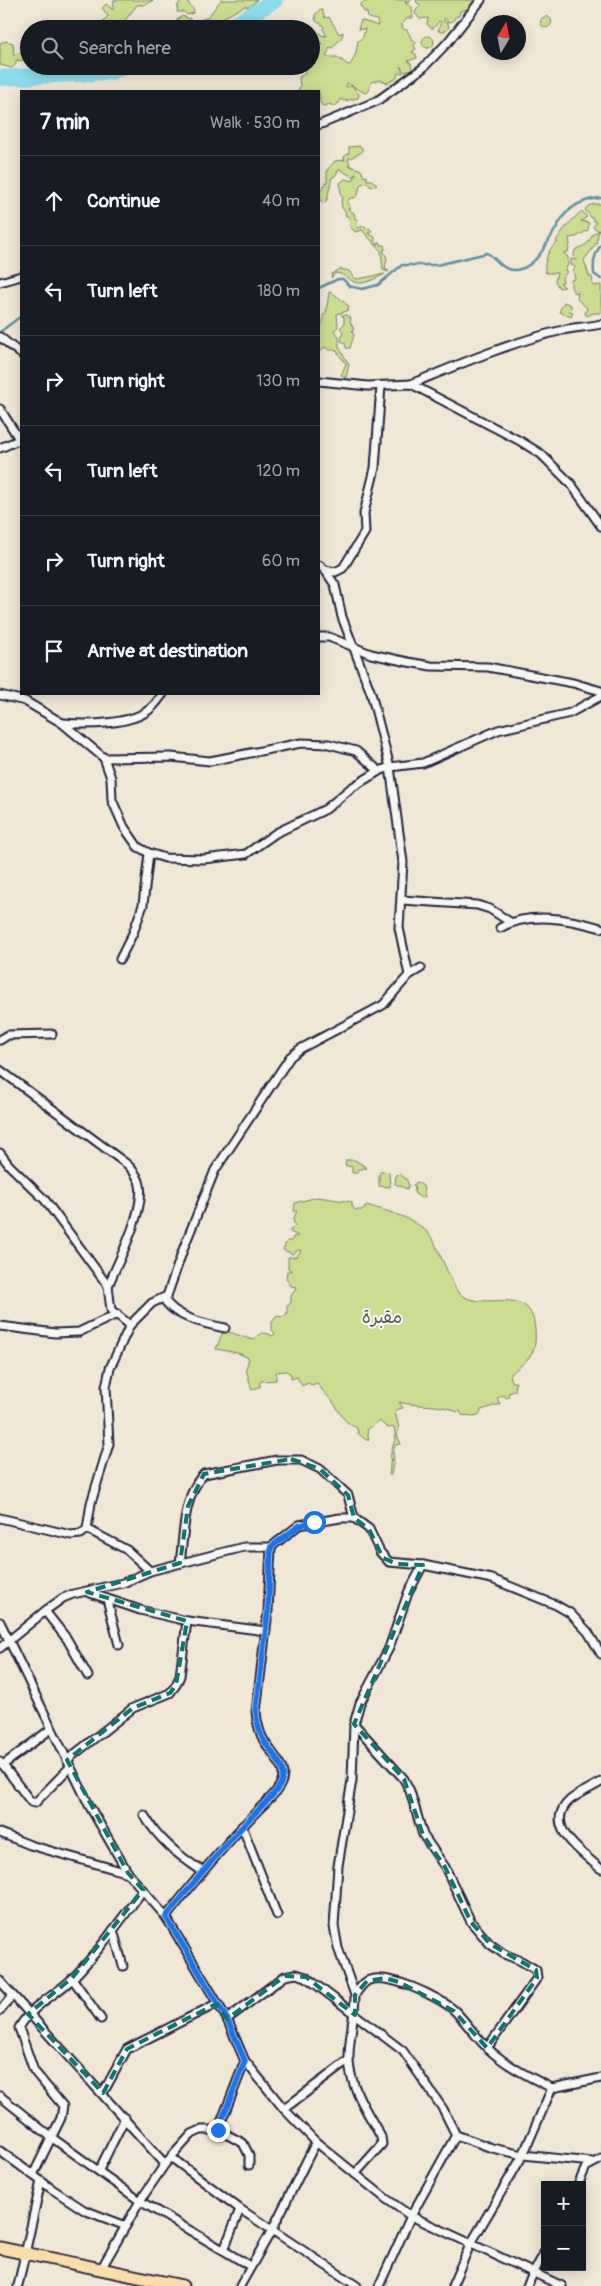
<!DOCTYPE html>
<html lang="en">
<head>
<meta charset="utf-8">
<style>
  :root { --surface:#171b24; --page:#242831; --text:#f1f3f6; --muted:#9ea1a6; --line:#363941 }
  body { margin:0; font-family:Pangolin,"Playpen Sans Arabic",sans-serif; background:var(--page); color:var(--text) }
  .controls { position:absolute; right:15px; bottom:15px; display:grid; overflow:hidden; border-radius:0px; box-shadow:0 2px 12px #0003 }
  .controls button { width:45px; height:45px; display:grid; place-items:center; padding:0; border:0; border-bottom:1px solid var(--line); background:var(--surface); color:var(--text); font:25px sans-serif }
  .compass { position:absolute; left:481px; top:15px; width:45px; height:45px; border-radius:50%; background:var(--surface); box-shadow:0 2px 12px #0003; rotate:10deg }
  .stop { position:absolute; width:15px; height:15px; margin:-11px; border:4px solid #1a73e8; border-radius:50%; background:#fff }
  .stop.end { background:#1a73e8; border-color:#fff; box-shadow:0 1px 5px #0008 }
  .list { margin:0; padding:0; list-style:none }
  h2 { display:flex; justify-content:space-between; align-items:center; height:65px; margin:0; padding:0 20px; font-size:21px }
  h2 small { font-size:16px; font-weight:400; color:var(--muted) }
  .list li { display:grid; grid-template-columns:32px 1fr auto; gap:15px; align-items:center; box-sizing:border-box; height:90px; padding:0 20px; border-top:1px solid var(--line) }
  .list b { display:block; font-size:19px; white-space:nowrap }
  .list em { font-size:16px; font-style:normal; color:var(--muted) }
  .icon { flex:none; width:28px; height:28px; fill:none; stroke:currentColor; stroke-width:2; stroke-linecap:round; stroke-linejoin:round }
  .map { position:relative; flex:none; width:601px; height:2286px; overflow:hidden }
  .search { position:absolute; background:var(--surface); box-shadow:0 2px 12px #0003; left:20px; top:20px; width:300px; height:55px; display:flex; align-items:center; gap:12px; box-sizing:border-box; padding:0 18px; border-radius:28px; color:var(--muted); font-size:19px }
  .panel { position:absolute; background:var(--surface); box-shadow:0 2px 12px #0003; left:20px; top:90px; width:300px; height:605px; border-radius:0px }
  .map>svg:first-child { display:block }
  .green { fill:#ccdd91; stroke:#778066 }
  .lines { fill:none; stroke-linecap:round; stroke-linejoin:round }
  .stream { stroke:#6291a3; stroke-width:2.5 }
  .river { stroke:#8cdbe9; stroke-width:16 }
  .minor-casing { stroke:#22223b; stroke-width:11 }
  .trunk-casing { stroke:#22223b; stroke-width:15 }
  .minor { stroke:#f6f6f2; stroke-width:7 }
  .trunk { stroke:#f9deab; stroke-width:11 }
  .route { stroke:#1a73e8; stroke-width:6 }
  .marked { fill:none; stroke:#0f766e; stroke-width:4; stroke-dasharray:10 6; stroke-linejoin:round }
  .labels { text-anchor:middle; stroke-width:4; stroke-linejoin:round; paint-order:stroke }
  .park-label { font-size:18px; fill:#555a55; stroke:#f6f6f2 }
</style>
</head>
<body>
<div class="map">
<svg width="601" height="2286" viewBox="0 0 601 2286">
  <rect width="100%" height="100%" fill="#f1e7d7"/>
  <filter id="ink" filterUnits="userSpaceOnUse"><feTurbulence type="fractalNoise" baseFrequency=".02" numOctaves="2"/><feDisplacementMap in="SourceGraphic" scale="10" xChannelSelector="R" yChannelSelector="G"/><feConvolveMatrix kernelMatrix="1 2 1 2 8 2 1 2 1" color-interpolation-filters="sRGB"/></filter>
  <g filter="url(#ink)">
    <g class="green">
      <path d="M114 0H154L144 5H137L123 23 117 24 123 29H100V24L108 16 102 8 106 4 113 10Z"/>
      <path d="M182 0H189L188 3 194 10 193 13 187 15 184 12H177L178 5Z"/>
      <path d="M221 0H257L249 7 245 6 204 28 177 29V20L182 16 190 19 191 24 208 17Z"/>
      <path d="M376 0H412L405 3 412 7 413 18H408L402 24 403 29 407 30 412 40 417 42 414 45 416 49 412 52 416 54 417 58 408 61 411 63 412 70 405 72 400 66 403 73H398L397 78 387 83 381 80 371 82 369 91 365 93 347 83 346 87 352 86 359 94 358 98 344 101 340 99 339 103 332 107 331 104 323 106 320 103 319 91H298L300 87 299 77 305 74 304 68H299L298 66H311L312 53 318 51 320 46 323 45 318 39 313 43 311 29 307 28 313 26 321 35 327 36 323 29 324 26 316 21 315 15 319 10H322L325 18 329 17 339 34 343 32 342 37 332 48 330 47 326 57H337L348 65 351 64 356 53 358 41 363 37 365 29H358L361 20 378 26 377 20 368 18 367 12H364L360 5 363 2Z"/>
      <path d="M416 0H472L474 2 468 9 460 11 459 16 455 17 453 21 448 22 445 18 443 21 448 23 449 28 443 32 438 31 441 22 439 21 434 28H431L427 24 428 18 420 19 415 13 417 8 421 5 417 3Z"/>
      <circle cx="546" cy="22" r="5.5"/>
      <circle cx="428" cy="42" r="6"/>
      <path d="M6 41 13 43 14 56 17 53 24 54 27 51 29 61 16 60V64L12 68 0 65V43Z"/>
      <path d="M360 146 362 148V152L348 159 350 164 348 165 361 170 364 177 367 176V180H372L377 185 371 187 366 182 360 185 358 195 354 198H350L347 202 350 208 348 209 354 213 355 219H358L357 228 365 226 367 230 369 228 372 231 368 233 375 237V242L378 245V242L381 243V245H384L385 250H383L387 258 385 269 389 271 388 272 383 270 381 251 362 230 356 232 350 227 349 217 345 215 346 212 342 208 341 200 343 198 341 195 340 183 345 179 353 181 356 173 353 177 339 169 335 176 332 177 327 200 324 203 321 202 320 192 327 182V170L335 161 345 160 344 157 349 153V147Z"/>
      <path d="M594 204H601V232L593 227 596 223 585 210 588 206Z"/>
      <path d="M582 211 587 217 581 221 589 223 588 230 576 237 569 238 570 244 568 252 563 253 568 257V265L565 270 567 272 562 278 563 282 560 283 565 287 559 288 555 281 557 273H546C542 264 550 244 558 243L556 241C563 230 571 220 582 211Z"/>
      <path d="M599 230 596 244 584 260 589 276 592 277 593 286 601 285V313H593L587 316 585 314 587 308 577 299 578 292 574 293 571 287V280L575 279 573 271 575 267 573 265 571 267V259L576 260 574 255 575 250C584 245 588 246 592 235Z"/>
      <path d="M340 269 349 271 354 278 357 279 385 274C377 278 362 286 354 282 347 278 345 275 336 273L331 278 332 274Z"/>
      <path d="M329 292C338 295 342 301 349 306L347 311 337 314 338 327 334 330 339 337V347L349 365 346 377 341 375 346 364 336 350H329L325 347 319 352V329L323 322V315L326 313Z"/>
      <path d="M564 302 571 305V309L569 311 573 312 571 317 559 312Z"/>
      <path d="M341 315H346L351 318 350 322 354 329 352 331 354 335 350 348H346L345 343 341 341 343 331 340 328 344 324V317Z"/>
      <path d="M346 1160H355L367 1168 360 1169 357 1173H352V1167L345 1165Z"/>
      <path d="M381 1171 389 1173 390 1187 379 1186V1174Z"/>
      <path d="M400 1174 406 1179 409 1185 407 1189 395 1184 396 1175Z"/>
      <path d="M417 1182 423 1186 425 1197 421 1198 414 1193 415 1186 413 1185Z"/>
      <path d="M317 1197 352 1202V1206L355 1210H362L367 1205C391 1213 422 1218 435 1243 439 1251 442 1260 446 1268 450 1276 454 1289 460 1294 483 1313 531 1281 535 1329 537 1357 529 1357 510 1375L512 1382H516L515 1391 508 1393 509 1397 506 1398 504 1395 497 1398 500 1404 481 1410 480 1414 474 1416 462 1415 460 1411 457 1412C443 1403 413 1407 399 1402L403 1408 396 1410 395 1412 399 1428 397 1435 401 1444 395 1445 393 1452 394 1457 391 1461 394 1459 391 1475H389C391 1463 389 1449 396 1439L394 1427 388 1428 379 1421 367 1430 369 1440H366L358 1433 357 1428C343 1423 341 1413 333 1402 328 1396 321 1390 317 1383L312 1385 308 1383 302 1386 297 1377 291 1379V1374L286 1371 276 1372V1380L261 1381 259 1384 261 1386 252 1390 246 1369 249 1358 238 1353 216 1349 222 1334 226 1331 253 1340C260 1334 261 1330 273 1336L275 1334 272 1330V1322L277 1316 283 1317 287 1314V1306L291 1303V1296L297 1287 291 1286 286 1279 287 1271H292L288 1268V1257H296L301 1251 298 1250 293 1254 283 1250 287 1241H292L293 1237 298 1236 290 1232V1230L295 1226 293 1220 297 1211H294L295 1203Z"/>
    </g>
    <g class="lines">
      <g class="stream">
        <path d="M601 245C594 255 593 262 594 274L601 279"/>
        <path d="M319 288 338 279H343L349 286 362 289 378 285 402 265H437L487 253C495 257 499 266 508 269 537 278 552 229 566 213 575 204 588 199 601 198"/>
        <path d="M0 332 21 316"/>
      </g>
      <g class="river">
        <path d="M228 29 275 0"/>
        <path d="M0 78 110 72 128 66"/>
      </g>
      <defs>
        <g id="minor">
          <path d="M319 125 377 101 423 68 448 42 481 0"/>
          <path d="M0 282 21 276"/>
          <path d="M0 337 21 354"/>
          <path d="M319 381 368 386 411 384 520 441 541 454 571 484 601 526"/>
          <path d="M411 384C460 364 511 342 563 330 575 327 588 327 601 324"/>
          <path d="M0 409 19 439"/>
          <path d="M0 448 21 439"/>
          <path d="M319 565 325 570 335 585 342 617 371 693 390 767 403 862 399 928 409 975"/>
          <path d="M325 570 335 572 343 568 365 532 364 513 375 468 381 386"/>
          <path d="M319 637H329L371 654 408 662 431 666 488 667 573 683 601 691"/>
          <path d="M0 695 25 701 62 723 104 758 111 778 112 800 124 827 138 847 149 853 165 858 204 859 246 854 276 833 326 809 351 788 379 771 390 767 423 763 498 730 570 713 601 696"/>
          <path d="M63 723C87 725 131 725 150 709 155 705 159 699 163 694"/>
          <path d="M104 758 171 757 210 761 301 743 329 744 356 751 379 771"/>
          <path d="M402 900 477 905 490 909 510 922"/>
          <path d="M500 928C530 911 569 919 601 928"/>
          <path d="M120 959 133 933 143 905 149 853"/>
          <path d="M0 1040 8 1035 52 1034"/>
          <path d="M0 1070 128 1165C133 1171 139 1177 140 1185 145 1210 118 1262 108 1286"/>
          <path d="M0 1153 9 1165 45 1200 108 1286 111 1310 130 1325"/>
          <path d="M164 1299C174 1317 205 1324 225 1328"/>
          <path d="M0 1326 55 1333 79 1332 117 1314"/>
          <path d="M0 1518 71 1535 81 1534 87 1529 91 1503 109 1444 106 1387 110 1368 130 1325 152 1303 167 1296 184 1247 215 1170 290 1057 300 1049 383 1005 409 975 421 968"/>
          <path d="M87 1529 127 1550 150 1571"/>
          <path d="M180 1563C184 1535 183 1495 204 1474L277 1460H301L320 1469 348 1495 354 1518"/>
          <path d="M87 1592 140 1610 187 1621 266 1631"/>
          <path d="M107 1599 119 1645"/>
          <path d="M45 1611 67 1639 88 1676"/>
          <path d="M0 1622 90 1807 128 1873 166 1917 227 2019 245 2061 284 2109 316 2142 385 2198 411 2216 562 2286"/>
          <path d="M0 1648 45 1611 63 1598 73 1594 123 1583 150 1571 244 1547H271L299 1525 340 1518H354L369 1529 380 1552 389 1562 423 1565 492 1579 556 1605 570 1613 588 1632 601 1654"/>
          <path d="M354 1724 404 1779 410 1791 423 1835 445 1867 471 1922 490 1944 504 1954 521 1961 536 1970 537 1978 487 2048"/>
          <path d="M67 1760 133 1708 170 1693 176 1685 180 1676 187 1621"/>
          <path d="M0 1762 3 1765 51 1729"/>
          <path d="M3 1765 31 1802 35 1803 70 1767"/>
          <path d="M601 1782C591 1788 579 1793 570 1800 541 1826 584 1854 601 1869"/>
          <path d="M144 1815C159 1840 178 1855 202 1871"/>
          <path d="M242 1826 277 1915"/>
          <path d="M0 1833 30 1845 128 1873"/>
          <path d="M166 1917C196 1879 226 1843 259 1809 267 1801 283 1788 283 1775 283 1764 270 1750 264 1741 259 1732 257 1722 256 1712L268 1611 271 1547"/>
          <path d="M113 1930 123 1966"/>
          <path d="M72 1978 101 2019"/>
          <path d="M0 1981 165 2164"/>
          <path d="M355 1995 338 1948 334 1926 338 1866 352 1780 354 1724 360 1703 389 1648 408 1593 423 1565"/>
          <path d="M0 2011 12 1996"/>
          <path d="M227 2019 285 1976 296 1974 306 1977 403 2051 443 2109 456 2135 492 2148 523 2155 592 2162"/>
          <path d="M103 2093 127 2049 216 2004"/>
          <path d="M0 2096 51 2137 140 2201 250 2266"/>
          <path d="M284 2109 349 2060"/>
          <path d="M218 2130 245 2061"/>
          <path d="M0 2151 52 2189 84 2210 126 2226"/>
          <path d="M172 2158 240 2209 357 2286"/>
          <path d="M99 2170 125 2118"/>
          <path d="M355 2174 382 2144 381 2137C368 2113 351 2089 349 2062 348 2041 355 2017 355 1995 358 1990 362 1984 367 1981 386 1971 440 1997 455 2011 468 2024 478 2041 493 2053 511 2068 532 2078 552 2088"/>
          <path d="M33 2175 61 2118 63 2106 34 2071 19 2028C31 2006 56 1995 73 1978 99 1951 121 1920 143 1890"/>
          <path d="M578 2185 586 2167 601 2159"/>
          <path d="M224 2250 240 2209"/>
          <path d="M101 2269 140 2201 165 2164 192 2134 201 2130H218L243 2143 249 2155V2165"/>
          <path d="M18 2286 41 2181"/>
          <path d="M240 2286 272 2230 316 2142"/>
          <path d="M379 2286 411 2216 456 2135"/>
          <path d="M452 2286 470 2245 523 2155 552 2088 601 2078"/>
          <path d="M527 2286 545 2251"/>
        </g>
        <path id="trunk" d="M0 2248 182 2286"/>
      </defs>
      <use href="#minor" class="minor-casing"/>
      <use href="#trunk" class="trunk-casing"/>
      <use href="#minor" class="minor"/>
      <use href="#trunk" class="trunk"/>
    </g>
  </g>
  <g class="lines" filter="url(#ink)">
    <path class="route" d="M218 2130 245 2061 227 2019 166 1917C196 1879 226 1843 259 1809 267 1801 283 1787 283 1775 283 1764 270 1750 264 1741 259 1732 257 1722 256 1712L268 1611 271 1547 299 1526 314 1522"/>
  </g>
  <path class="marked" d="M291 1459 320 1469 348 1495 354 1518 369 1529 383 1558 397 1564 423 1565 354 1724 404 1779 423 1835 445 1867 471 1922 490 1944 536 1970 537 1978 487 2048 454 2011 399 1982 385 1978 367 1981 355 1995V2015L306 1977 285 1976 227 2019 216 2004 127 2049 103 2093 28 2014 72 1978 143 1890 128 1873 67 1760 133 1708 170 1693 176 1685 187 1621 87 1592 180 1563 188 1506 204 1474Z"/>
  <g class="labels">
    <g class="park-label">
      <text x="382" y="1323">مقبرة</text>
    </g>
  </g>
</svg>
<div class="controls">
<button>+</button>
<button>−</button>
</div>
<svg class="compass" viewBox="-18 -18 36 36"><path d="M0-13l5 13h-10z" fill="#e53935"/><path d="M0 13l5-13h-10z" fill="#9ea1a6"/></svg>
<div class="stop" style="left:314px;top:1522px"></div>
<div class="stop end" style="left:218px;top:2130px"></div>
<div class="search"><svg class="icon" aria-label="search" viewBox="0 0 24 24"><circle cx="10" cy="10" r="6"/><path d="M15 15l6 6"/></svg>Search here</div>
<section class="panel">
<h2>7 min<small>Walk · 530 m</small></h2>
<ul class="list">
<li><svg class="icon" aria-label="ahead" viewBox="0 0 24 24"><path d="M12 20V5M6 11l6-6 6 6"/></svg><div><b>Continue</b></div><em>40 m</em></li>
<li><svg class="icon" aria-label="left" viewBox="0 0 24 24"><path d="M17 20v-9H6M10 6l-5 5 5 5"/></svg><div><b>Turn left</b></div><em>180 m</em></li>
<li><svg class="icon" aria-label="right" viewBox="0 0 24 24"><path d="M7 20v-9h11M14 6l5 5-5 5"/></svg><div><b>Turn right</b></div><em>130 m</em></li>
<li><svg class="icon" aria-label="left" viewBox="0 0 24 24"><path d="M17 20v-9H6M10 6l-5 5 5 5"/></svg><div><b>Turn left</b></div><em>120 m</em></li>
<li><svg class="icon" aria-label="right" viewBox="0 0 24 24"><path d="M7 20v-9h11M14 6l5 5-5 5"/></svg><div><b>Turn right</b></div><em>60 m</em></li>
<li><svg class="icon" aria-label="arrive" viewBox="0 0 24 24"><path d="M6 21V4h12l-3 4 3 4H6"/></svg><div><b>Arrive at destination</b></div></li>
</ul>
</section>
</div>
</body>
</html>
